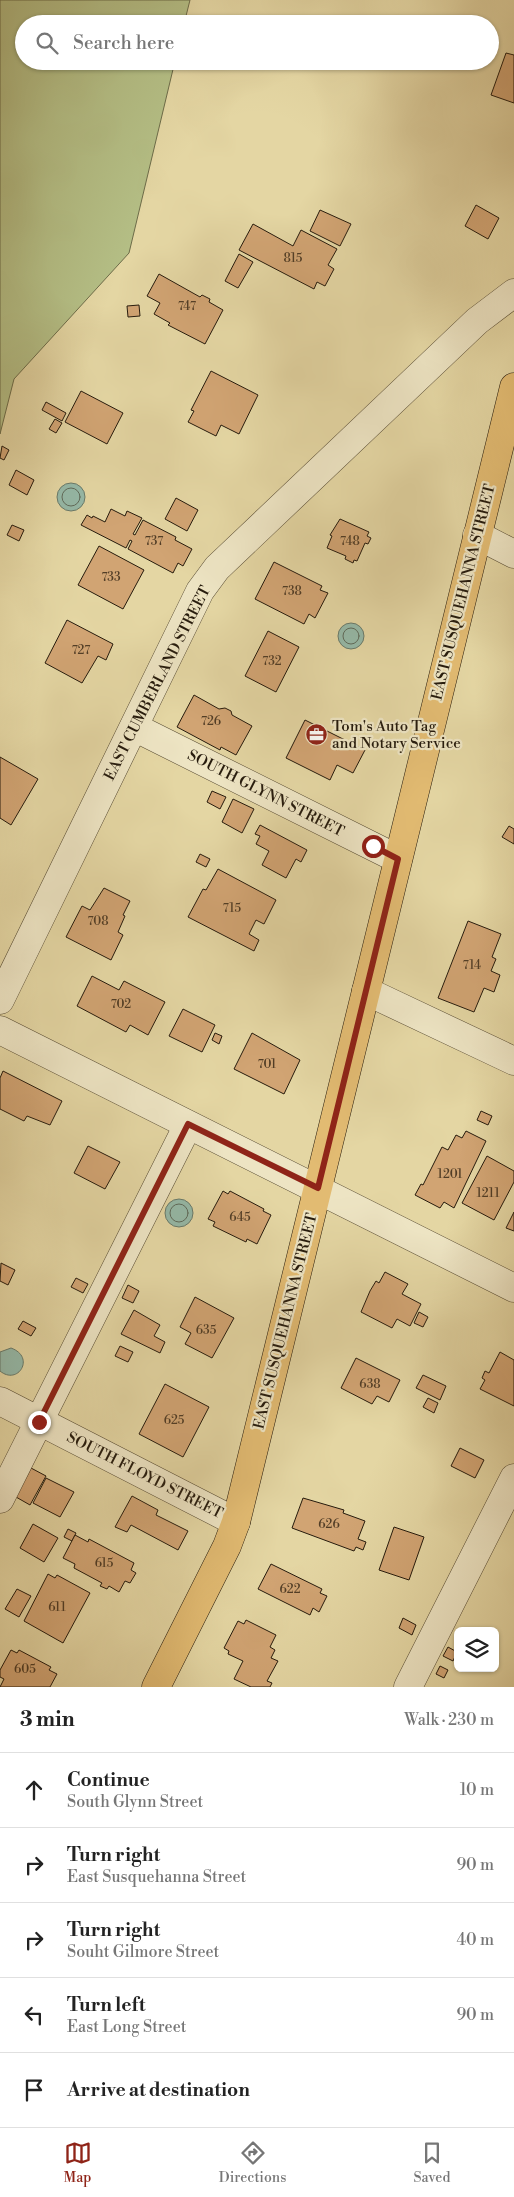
<!DOCTYPE html>
<html lang="en">
<head>
<meta charset="utf-8">
<style>
  :root { --surface:#fff; --page:#f6f6f6; --text:#222; --muted:#767676; --line:#e0e0e0; --accent:#8f2418 }
  body { margin:0; font-family:"Libre Bodoni",serif; background:var(--page); color:var(--text) }
  .controls { position:absolute; right:15px; bottom:15px; display:grid; overflow:hidden; border-radius:8px; box-shadow:0 1px 4px #0004 }
  .controls button { width:45px; height:45px; display:grid; place-items:center; padding:0; border:0; border-bottom:1px solid var(--line); background:var(--surface); color:var(--text); font:25px sans-serif }
  .stop { position:absolute; width:15px; height:15px; margin:-11px; border:4px solid #8f2418; border-radius:50%; background:#fff }
  .stop.end { background:#8f2418; border-color:#fff; box-shadow:0 1px 5px #0008 }
  .list { margin:0; padding:0; list-style:none }
  h2 { display:flex; justify-content:space-between; align-items:center; height:65px; margin:0; padding:0 20px; font-size:21px }
  h2 small { font-size:16px; font-weight:400; color:var(--muted) }
  .list li { display:grid; grid-template-columns:32px 1fr auto; gap:15px; align-items:center; box-sizing:border-box; height:75px; padding:0 20px; border-top:1px solid var(--line) }
  .list b { display:block; font-size:19px; white-space:nowrap }
  .list p { margin:0; font-size:16px; white-space:nowrap; color:var(--muted) }
  .list em { font-size:16px; font-style:normal; color:var(--muted) }
  .icon { flex:none; width:28px; height:28px; fill:none; stroke:currentColor; stroke-width:2; stroke-linecap:round; stroke-linejoin:round }
  .map { position:relative; flex:none; width:514px; height:1687px; overflow:hidden }
  .search { position:absolute; background:var(--surface); box-shadow:0 1px 4px #0004; left:15px; right:15px; top:15px; height:55px; display:flex; align-items:center; gap:12px; box-sizing:border-box; padding:0 18px; border-radius:28px; color:var(--muted); font-size:19px }
  .sheet { height:440px; background:var(--surface) }
  nav { display:flex; justify-content:space-around; align-items:center; box-sizing:border-box; height:70px; border-top:1px solid var(--line); background:var(--surface); font-size:14px; color:var(--muted) }
  nav a { display:grid; justify-items:center; gap:2px }
  nav .on { color:var(--accent) }
  .map>svg:first-child { display:block }
  .green { fill:#b4be85; stroke:#6d6c49 }
  .water { fill:#95b9a8; stroke:#697a6a }
  .lines { fill:none; stroke-linecap:round; stroke-linejoin:round }
  .shore { stroke:#5e6a5a; stroke-width:1 }
  .building { fill:#d1a473; stroke:#261b0d }
  .minor-casing { stroke:#564a32; stroke-width:29 }
  .major-casing { stroke:#261b0d; stroke-width:29 }
  .minor { stroke:#ede4c3; stroke-width:28 }
  .major { stroke:#e2bb72; stroke-width:28 }
  .route { stroke:#8f2418; stroke-width:6 }
  .labels { text-anchor:middle; stroke-width:4.5; stroke-linejoin:round; paint-order:stroke }
  .number-label { font-size:12px; fill:#513d26 }
  .street-label { font-size:15px; fill:#261b0d; stroke:#ede4c3 }
  .poi-label { font-size:15px; fill:#261b0d; stroke:#ede4c3; text-anchor:start }
</style>
</head>
<body>
<div class="map">
<svg width="514" height="1687" viewBox="0 0 514 1687">
  <rect width="100%" height="100%" fill="#e4d6a3"/>
  <filter id="stains"><feTurbulence type="fractalNoise" baseFrequency=".004" numOctaves="4"/><feColorMatrix values="0 0 0 0 .2 0 0 0 0 .09 0 0 0 0 .02 0 0 0 .5 -.17"/></filter>
  <radialGradient id="worn" r=".72"><stop offset=".6" stop-color="#630" stop-opacity="0"/><stop offset="1" stop-color="#630" stop-opacity=".3"/></radialGradient>
  <path class="green" d="M0 0H190L184 24H24V61H175L129 253 14 379 0 434Z"/>
  <g class="water">
    <circle cx="71" cy="497" r="14"/>
    <circle cx="351" cy="636" r="13"/>
    <circle cx="179" cy="1213" r="14"/>
    <path d="M11 1348C36 1357 18 1386 0 1371V1352Z"/>
  </g>
  <g class="lines">
    <g class="shore">
      <circle cx="71" cy="497" r="9"/>
      <circle cx="351" cy="636" r="8"/>
      <circle cx="179" cy="1213" r="9"/>
    </g>
  </g>
  <g class="building">
    <path d="M506 53 514 55V103L491 95Z"/>
    <path d="M476 205 499 218 488 239 465 226Z"/>
    <path d="M320 210 351 224 340 246 310 231Z"/>
    <path d="M253 224 293 246 301 230 337 249 328 265 334 269 325 286 317 282 314 289 239 250Z"/>
    <path d="M239 254 253 262 238 288 225 281Z"/>
    <path d="M159 274 200 297 202 295 210 299 209 302 223 310 205 344 168 325 170 323 154 314 160 303 147 296Z"/>
    <path d="M139 305 140 316 128 317 127 306Z"/>
    <path d="M211 371 258 395 239 434 221 425 216 436 188 422 194 411 191 410Z"/>
    <path d="M81 391 123 413 107 444 65 422Z"/>
    <path d="M46 402 66 413 62 421 42 410Z"/>
    <path d="M55 419 62 423 56 433 49 429Z"/>
    <path d="M2 446 9 450 4 460 0 458Z"/>
    <path d="M16 470 34 480 27 495 9 485Z"/>
    <path d="M176 498 198 510 187 531 165 519Z"/>
    <path d="M111 509 125 516 127 511 142 518 133 534 135 535 143 520 176 537 175 540 192 549 183 566 178 563 173 573 128 549 132 541 130 540 126 548 81 525 87 515 92 518 93 516 105 522Z"/>
    <path d="M340 519 369 532 367 536 371 538 368 544 365 543 357 561 354 560 353 563 345 559 346 556 327 548 332 536 330 535Z"/>
    <path d="M12 525 24 530 19 541 7 535Z"/>
    <path d="M99 546 144 570 123 609 78 585Z"/>
    <path d="M274 562 322 586 320 590 328 593 315 618 309 614 304 624 255 599Z"/>
    <path d="M67 620 113 644 106 660 98 656 82 683 45 663Z"/>
    <path d="M268 631 299 647 276 692 245 676Z"/>
    <path d="M194 695 219 709 225 708 231 711 232 715 252 726 236 755 221 747 220 750 177 727Z"/>
    <path d="M305 720 365 750 353 773 337 765 330 780 286 758Z"/>
    <path d="M0 757 38 779 11 825 0 818Z"/>
    <path d="M212 791 226 797 220 809 207 802Z"/>
    <path d="M233 799 254 809 242 833 222 822Z"/>
    <path d="M260 825 307 850 301 862 296 859 286 878 262 865 269 851 256 844 260 836 255 834Z"/>
    <path d="M509 826 514 829V844L502 837Z"/>
    <path d="M200 854 210 859 206 867 196 862Z"/>
    <path d="M218 869 276 900 264 924 256 920 249 934 259 940 254 951 188 917 203 889 206 890Z"/>
    <path d="M104 888 130 901 123 915 125 916 118 932 123 935 111 960 66 937 82 906 90 910Z"/>
    <path d="M468 921 501 934 492 957 496 959 491 971 500 975 494 992 484 988 474 1012 438 998Z"/>
    <path d="M92 976 119 990 124 981 165 1002 148 1035 130 1025 126 1032 77 1006Z"/>
    <path d="M183 1009 215 1025 202 1052 169 1036Z"/>
    <path d="M215 1033 222 1036 219 1044 212 1040Z"/>
    <path d="M252 1033 300 1060 284 1094 234 1069Z"/>
    <path d="M3 1071 62 1101 50 1125 27 1116 24 1121 0 1109V1078Z"/>
    <path d="M481 1111 492 1116 488 1125 477 1120Z"/>
    <path d="M466 1131 486 1141 454 1208 444 1202 440 1208 415 1195 421 1184 423 1185 442 1147 448 1150 456 1135 462 1138Z"/>
    <path d="M88 1146 120 1162 105 1189 74 1173Z"/>
    <path d="M487 1156 514 1171V1182L494 1220 462 1203Z"/>
    <path d="M223 1191 228 1194 230 1191 264 1209 263 1211 271 1215 257 1244 247 1239 246 1242 213 1226 215 1222 208 1219Z"/>
    <path d="M514 1212V1231L506 1228Z"/>
    <path d="M1 1263 15 1270 8 1285 0 1281Z"/>
    <path d="M385 1272 408 1284 402 1294 421 1304 410 1326 397 1319 392 1328 361 1312 370 1291 376 1281 379 1283Z"/>
    <path d="M76 1278 88 1284 83 1293 71 1287Z"/>
    <path d="M128 1285 139 1291 133 1303 122 1298Z"/>
    <path d="M195 1297 234 1318 212 1358 185 1344 191 1333 180 1327Z"/>
    <path d="M134 1310 160 1325 154 1336 165 1342 160 1353 121 1334Z"/>
    <path d="M419 1312 428 1317 423 1327 414 1323Z"/>
    <path d="M23 1321 36 1328 31 1336 18 1329Z"/>
    <path d="M120 1346 133 1352 128 1362 115 1356Z"/>
    <path d="M500 1352 514 1360V1406L480 1389 485 1380 482 1378 485 1371 489 1373Z"/>
    <path d="M356 1358 400 1380 389 1402 377 1396 372 1404 341 1388Z"/>
    <path d="M423 1375 446 1386 440 1400 416 1388Z"/>
    <path d="M165 1384 209 1407 183 1457 139 1434Z"/>
    <path d="M428 1398 438 1403 434 1413 423 1407Z"/>
    <path d="M460 1448 484 1460 475 1478 451 1466Z"/>
    <path d="M31 1468 46 1476 30 1505 16 1497Z"/>
    <path d="M46 1478 74 1492 60 1517 33 1503Z"/>
    <path d="M132 1496 158 1510 156 1515 188 1531 178 1550 131 1525 127 1532 115 1527Z"/>
    <path d="M303 1498 344 1510 343 1513 365 1521 358 1539 366 1542 363 1550 356 1547 354 1551 292 1528Z"/>
    <path d="M33 1524 58 1538 44 1562 20 1548Z"/>
    <path d="M394 1527 424 1537 409 1580 379 1570Z"/>
    <path d="M68 1529 76 1533 72 1541 64 1537Z"/>
    <path d="M75 1535 88 1542 89 1539 134 1563 131 1570 136 1573 130 1583 125 1581 119 1592 109 1586 107 1589 100 1586 102 1583 74 1568 75 1564 63 1558Z"/>
    <path d="M271 1564 322 1589 320 1593 327 1596 319 1612 313 1608 310 1615 258 1589Z"/>
    <path d="M48 1574 55 1578 57 1575 90 1593 63 1643 24 1621Z"/>
    <path d="M17 1589 31 1596 19 1617 5 1609Z"/>
    <path d="M403 1618 416 1625 412 1635 399 1628Z"/>
    <path d="M246 1620 276 1635 270 1647 275 1650 271 1658 278 1661 267 1681 272 1683 270 1687H251L234 1679 243 1661 228 1654 229 1651 224 1648 238 1621 244 1624Z"/>
    <path d="M448 1647 457 1652 453 1661 443 1656Z"/>
    <path d="M11 1650 17 1653 19 1650 51 1667 49 1670 57 1674 50 1687H0L4 1679 0 1677V1670Z"/>
    <path d="M440 1666 448 1670 444 1678 436 1674Z"/>
  </g>
  <g class="lines">
    <defs>
      <g id="minor">
        <path d="M477 535 514 554"/>
        <path d="M134 727 398 859"/>
        <path d="M366 991 514 1061"/>
        <path d="M0 1000 200 591 217 568 477 321 514 293"/>
        <path d="M0 1030 514 1288"/>
        <path d="M0 1401 236 1522"/>
        <path d="M0 1499 188 1125"/>
        <path d="M408 1687 514 1478"/>
      </g>
      <path id="major" d="M156 1687 227 1546 236 1522 514 387"/>
    </defs>
    <use href="#minor" class="minor-casing"/>
    <use href="#major" class="major-casing"/>
    <use href="#minor" class="minor"/>
    <use href="#major" class="major"/>
  </g>
  <g class="lines">
    <path class="route" d="M39 1422 188 1124 318 1188 398 859 373 846"/>
  </g>
  <defs>
    <symbol id="office-disc" viewBox="-11 -11 22 22"><circle r="9.5" fill="#8f2418" stroke="#ede4c3"/><path d="M-6-3h4V-5.5h4V-3h4V5H-6ZM-1-4.5V-3h2v-1.5ZM-6 0V1H6V0Z" fill="#fff"/></symbol>
  </defs>
  <g fill-rule="evenodd">
    <use href="#office-disc" x="304" y="722" width="25" height="25"/>
  </g>
  <g class="labels">
    <g class="number-label">
      <text x="293" y="262">815</text>
      <text x="187" y="310">747</text>
      <text x="154" y="545">737</text>
      <text x="350" y="545">748</text>
      <text x="111" y="581">733</text>
      <text x="292" y="595">738</text>
      <text x="81" y="654">727</text>
      <text x="272" y="665">732</text>
      <text x="211" y="725">726</text>
      <text x="232" y="912">715</text>
      <text x="98" y="925">708</text>
      <text x="472" y="969">714</text>
      <text x="121" y="1008">702</text>
      <text x="267" y="1068">701</text>
      <text x="450" y="1178">1201</text>
      <text x="488" y="1197">1211</text>
      <text x="240" y="1221">645</text>
      <text x="206" y="1334">635</text>
      <text x="370" y="1388">638</text>
      <text x="174" y="1424">625</text>
      <text x="329" y="1528">626</text>
      <text x="104" y="1567">615</text>
      <text x="290" y="1593">622</text>
      <text x="57" y="1611">611</text>
      <text x="25" y="1673">605</text>
    </g>
    <g class="street-label">
      <text transform="translate(463 592) rotate(-76)" y="5">EAST SUSQUEHANNA STREET</text>
      <text transform="translate(157 683) rotate(-63)" y="5">EAST CUMBERLAND STREET</text>
      <text transform="translate(266 793) rotate(27)" y="5">SOUTH GLYNN STREET</text>
      <text transform="translate(285 1321) rotate(-76)" y="5">EAST SUSQUEHANNA STREET</text>
      <text transform="translate(145 1475) rotate(27)" y="5">SOUTH FLOYD STREET</text>
    </g>
    <g class="poi-label">
      <text x="332" y="731">Tom's Auto Tag<tspan x="332" dy="17">and Notary Service</tspan></text>
    </g>
  </g>
  <rect width="100%" height="100%" filter="url(#stains)"/>
  <rect width="100%" height="100%" fill="url(#worn)"/>
</svg>
<div class="controls">
<button><svg class="icon" aria-label="layers" viewBox="0 0 24 24"><path d="M12 4l9 5-9 5-9-5zM3 14l9 5 9-5"/></svg></button>
</div>
<div class="stop" style="left:373px;top:846px"></div>
<div class="stop end" style="left:39px;top:1422px"></div>
<div class="search"><svg class="icon" aria-label="search" viewBox="0 0 24 24"><circle cx="10" cy="10" r="6"/><path d="M15 15l6 6"/></svg>Search here</div>
</div>
<section class="sheet">
<h2>3 min<small>Walk · 230 m</small></h2>
<ul class="list">
<li><svg class="icon" aria-label="ahead" viewBox="0 0 24 24"><path d="M12 20V5M6 11l6-6 6 6"/></svg><div><b>Continue</b><p>South Glynn Street</p></div><em>10 m</em></li>
<li><svg class="icon" aria-label="right" viewBox="0 0 24 24"><path d="M7 20v-9h11M14 6l5 5-5 5"/></svg><div><b>Turn right</b><p>East Susquehanna Street</p></div><em>90 m</em></li>
<li><svg class="icon" aria-label="right" viewBox="0 0 24 24"><path d="M7 20v-9h11M14 6l5 5-5 5"/></svg><div><b>Turn right</b><p>Souht Gilmore Street</p></div><em>40 m</em></li>
<li><svg class="icon" aria-label="left" viewBox="0 0 24 24"><path d="M17 20v-9H6M10 6l-5 5 5 5"/></svg><div><b>Turn left</b><p>East Long Street</p></div><em>90 m</em></li>
<li><svg class="icon" aria-label="arrive" viewBox="0 0 24 24"><path d="M6 21V4h12l-3 4 3 4H6"/></svg><div><b>Arrive at destination</b></div></li>
</ul>
</section>
<nav>
<a class="on"><svg class="icon" aria-label="map" viewBox="0 0 24 24"><path d="M3 6l6-2 6 2 6-2v14l-6 2-6-2-6 2zM9 4v14M15 6v14"/></svg>Map</a>
<a><svg class="icon" aria-label="directions" viewBox="0 0 24 24"><path d="M12 3l9 9-9 9-9-9zM9 14v-3h6M13 9l2 2-2 2"/></svg>Directions</a>
<a><svg class="icon" aria-label="saved" viewBox="0 0 24 24"><path d="M7 4h10v16l-5-4-5 4z"/></svg>Saved</a>
</nav>
</body>
</html>
